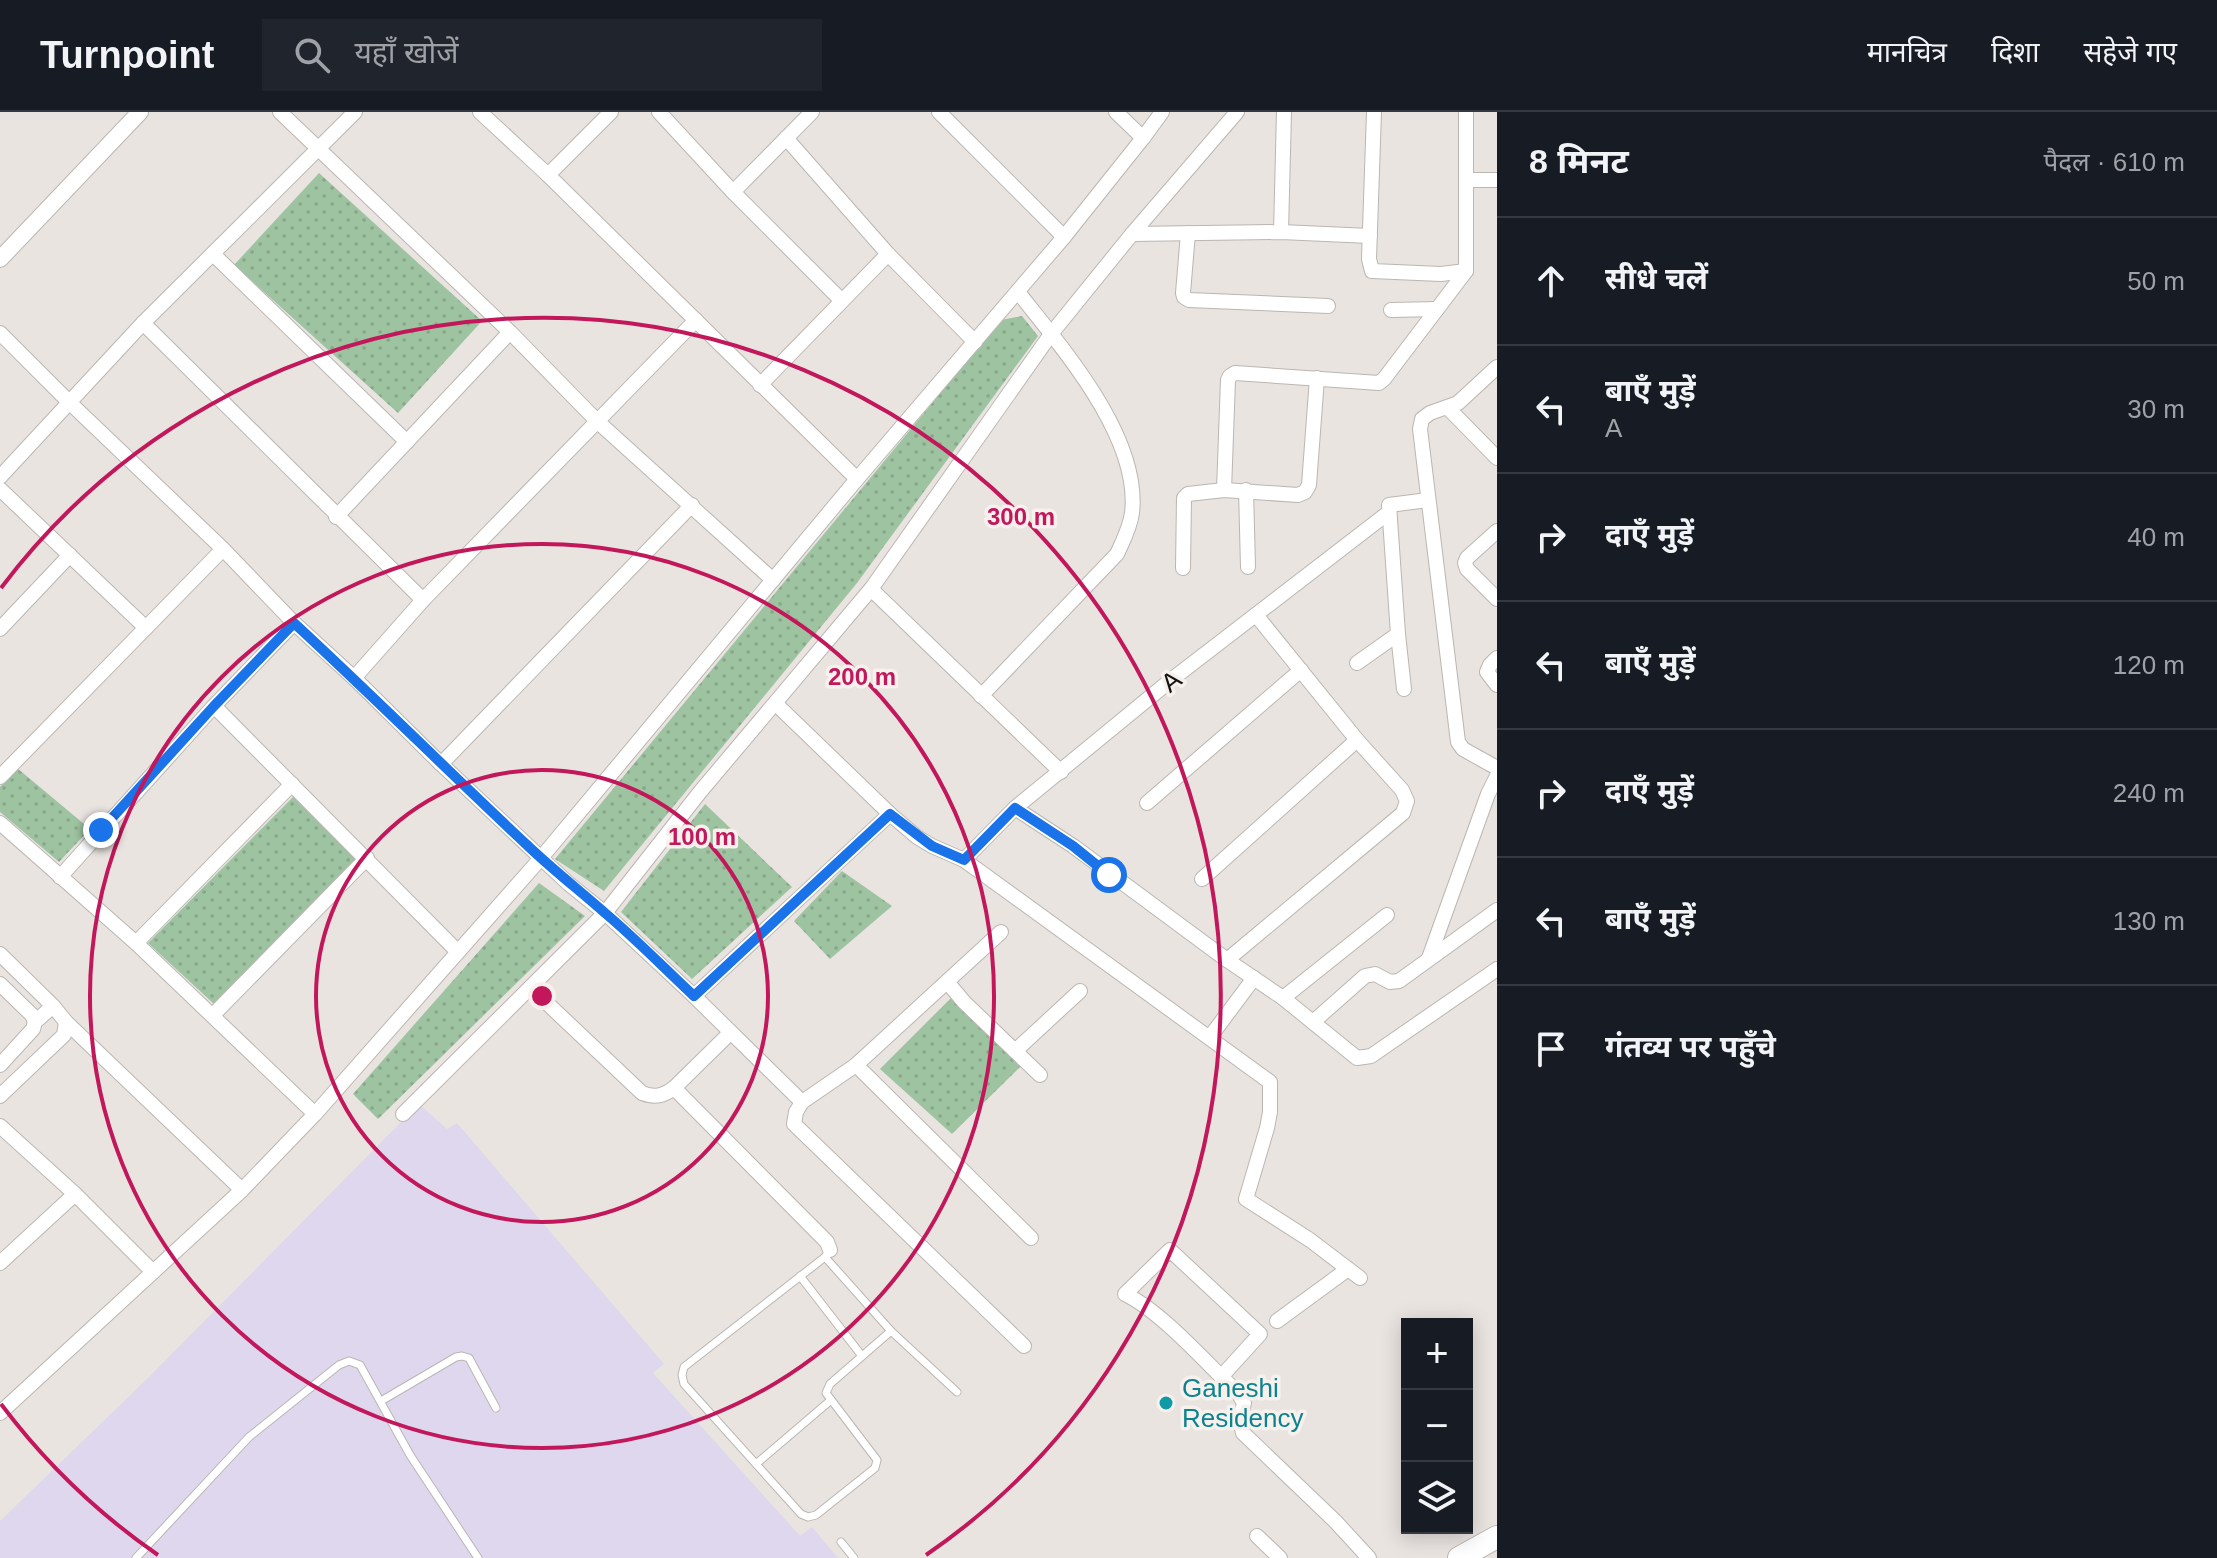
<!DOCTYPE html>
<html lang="hi">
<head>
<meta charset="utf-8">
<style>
  :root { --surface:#171b24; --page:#20242c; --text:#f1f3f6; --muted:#9ea1a6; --line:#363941 }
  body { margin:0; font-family:Arial,"Noto Sans Devanagari",sans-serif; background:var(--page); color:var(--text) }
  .controls { position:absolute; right:24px; bottom:24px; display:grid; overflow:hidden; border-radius:0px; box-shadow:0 4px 20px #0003 }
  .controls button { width:72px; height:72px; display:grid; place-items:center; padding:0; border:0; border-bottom:2px solid var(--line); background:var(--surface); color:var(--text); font:40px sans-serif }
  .stop { position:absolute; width:24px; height:24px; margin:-18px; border:6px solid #1a73e8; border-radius:50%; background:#fff }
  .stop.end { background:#1a73e8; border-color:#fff; box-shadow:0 2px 8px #0008 }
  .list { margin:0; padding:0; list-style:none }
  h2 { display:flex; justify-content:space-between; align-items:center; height:104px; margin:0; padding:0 32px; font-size:34px }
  h2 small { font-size:26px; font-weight:400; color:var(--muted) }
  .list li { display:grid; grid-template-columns:52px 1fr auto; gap:24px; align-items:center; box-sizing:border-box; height:128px; padding:0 32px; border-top:2px solid var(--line) }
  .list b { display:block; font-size:30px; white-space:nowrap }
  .list p { margin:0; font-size:26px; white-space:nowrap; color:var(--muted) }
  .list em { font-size:26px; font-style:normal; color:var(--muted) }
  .icon { flex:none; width:44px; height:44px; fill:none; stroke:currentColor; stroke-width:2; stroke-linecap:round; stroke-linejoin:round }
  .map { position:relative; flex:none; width:1497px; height:1446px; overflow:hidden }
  header { display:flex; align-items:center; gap:48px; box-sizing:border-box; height:112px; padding:0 40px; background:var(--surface); border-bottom:2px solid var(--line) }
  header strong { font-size:38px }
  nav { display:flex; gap:44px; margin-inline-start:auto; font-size:28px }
  .search { width:560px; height:72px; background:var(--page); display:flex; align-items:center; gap:20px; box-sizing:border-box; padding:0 28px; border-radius:0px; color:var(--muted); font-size:30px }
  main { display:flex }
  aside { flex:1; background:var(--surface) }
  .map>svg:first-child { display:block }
  .education { fill:#ded7ed }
  .grass { fill:url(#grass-dots) }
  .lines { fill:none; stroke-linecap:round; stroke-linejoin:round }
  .service-casing { stroke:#bbb6b2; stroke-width:9 }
  .minor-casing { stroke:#bbb6b2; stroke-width:16 }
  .tertiary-casing { stroke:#bbb6b2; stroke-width:18 }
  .primary-casing { stroke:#bbb6b2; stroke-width:24 }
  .service { stroke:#fff; stroke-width:7 }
  .minor { stroke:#fff; stroke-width:14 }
  .tertiary { stroke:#fff; stroke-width:16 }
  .primary { stroke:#fff; stroke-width:22 }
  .route { stroke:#1a73e8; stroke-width:10 }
  .ring { fill:none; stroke:#c2185b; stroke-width:4 }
  .culture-dot { fill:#0f9aa8; stroke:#f7f1ed; stroke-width:3 }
  .labels { text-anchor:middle; stroke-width:7; stroke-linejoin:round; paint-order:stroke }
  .street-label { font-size:26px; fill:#151312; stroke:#f7f1ed }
  .culture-label { font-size:26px; fill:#0d838f; stroke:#f7f1ed; text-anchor:start }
  .centre { fill:#c2185b; stroke:#f7f1ed; stroke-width:4 }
  .ring-label { font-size:24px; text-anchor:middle; font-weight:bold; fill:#c2185b; stroke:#f7f1ed; stroke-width:7; stroke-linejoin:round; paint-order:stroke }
</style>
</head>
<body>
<header>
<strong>Turnpoint</strong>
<div class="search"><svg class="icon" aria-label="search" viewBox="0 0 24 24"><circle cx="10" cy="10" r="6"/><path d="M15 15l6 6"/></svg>यहाँ खोजें</div>
<nav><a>मानचित्र</a><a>दिशा</a><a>सहेजे गए</a></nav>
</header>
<main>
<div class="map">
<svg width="1497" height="1446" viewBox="0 0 1497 1446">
  <defs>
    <pattern id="grass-dots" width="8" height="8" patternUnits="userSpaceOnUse" patternTransform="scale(2)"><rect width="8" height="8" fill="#9ec3a1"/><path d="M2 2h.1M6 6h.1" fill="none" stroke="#87a78a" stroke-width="1.8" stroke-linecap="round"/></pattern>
  </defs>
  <rect width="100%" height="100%" fill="#e9e4e0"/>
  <path class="education" d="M419 992 447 1017 457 1011 664 1252 653 1261 800 1424 812 1415 838 1446H0V1409L149 1265Z"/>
  <g class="grass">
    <path d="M319 61 482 209 398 301 234 153Z"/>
    <path d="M1022 204 1038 224 857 471 604 779 555 747 1001 208Z"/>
    <path d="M17 656 90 717 59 750 0 700V675Z"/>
    <path d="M296 682 357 746 215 893 148 831Z"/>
    <path d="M705 692 792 775 692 867 621 800Z"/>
    <path d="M842 759 892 794 830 847 794 809Z"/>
    <path d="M539 771 585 804 378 1007 353 982Z"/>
    <path d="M951 886 1024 951 952 1022 880 957Z"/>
  </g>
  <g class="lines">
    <defs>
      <g id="service">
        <path d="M830 1138 825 1145 684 1255 682 1263 684 1272 801 1402 808 1405 816 1403 875 1356 877 1348 826 1281 830 1272 891 1219 957 1280"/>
        <path d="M825 1145 891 1219"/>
        <path d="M800 1164 862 1244"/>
        <path d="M381 1289 456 1245 462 1244 469 1246 496 1296"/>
        <path d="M756 1352 831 1288"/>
        <path d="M841 1430 854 1446"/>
        <path d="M136 1446 249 1325 339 1253 349 1249 360 1253 410 1343 478 1446"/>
      </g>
      <g id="minor">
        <path d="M280 0 510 220 598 310 773 468"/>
        <path d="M480 0 548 63 857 367"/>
        <path d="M659 0 733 80 841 188"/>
        <path d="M939 0 1064 125"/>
        <path d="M1116 0 1143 26"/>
        <path d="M1374 0 1369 147 1372 159 1441 162 1466 159"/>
        <path d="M786 26 888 142 975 230"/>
        <path d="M548 63 611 0"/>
        <path d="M1467 68H1497"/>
        <path d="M733 80 812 0"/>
        <path d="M1281 120 1284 0"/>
        <path d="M1188 121 1183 181 1184 185 1189 188 1328 194"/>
        <path d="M1132 122 1281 120 1370 124"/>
        <path d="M213 142 407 330"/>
        <path d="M1391 198 1437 197"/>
        <path d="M143 211 423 488"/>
        <path d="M0 221 69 290 223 437 294 511 354 566 441 652 541 746 569 772 605 801 694 884 802 990"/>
        <path d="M1497 255 1458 291 1430 301 1422 307 1420 317 1458 630 1463 637 1497 656"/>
        <path d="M760 273 888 142"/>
        <path d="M1448 296 1497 346"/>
        <path d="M0 365 143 211 355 0"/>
        <path d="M0 377 146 516"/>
        <path d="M1224 378 1228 268 1230 264 1235 261 1379 271 1384 267 1466 159V0"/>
        <path d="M1246 378 1248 455"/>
        <path d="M336 405 510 220"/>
        <path d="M1497 419 1467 446 1465 451 1467 457 1497 487"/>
        <path d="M1183 456 1184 386 1188 382 1224 378 1298 383 1305 380 1309 373 1317 266"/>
        <path d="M871 477 1061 660"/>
        <path d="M0 517 70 443"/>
        <path d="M1398 522 1404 577"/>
        <path d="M1497 546 1490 553 1487 560 1497 573"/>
        <path d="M1357 551 1398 522 1389 393 1428 388"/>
        <path d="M354 566 423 488 696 208"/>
        <path d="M981 584 1117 442C1123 429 1130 416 1132 401 1141 325 1062 236 1018 180"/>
        <path d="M776 592 890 702 917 725 932 734 964 748 1270 970V1000L1267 1016 1246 1087 1310 1128 1360 1166"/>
        <path d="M214 594 458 840"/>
        <path d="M441 652 692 393"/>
        <path d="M0 665 223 437"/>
        <path d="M1147 691 1301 558"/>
        <path d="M1015 696 1073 734 1227 848 1283 886 1357 946 1371 944 1497 857"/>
        <path d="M0 711 136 831 315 1002"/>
        <path d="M964 748 1015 696 1171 568 1388 401"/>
        <path d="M60 765 214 594 294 511"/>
        <path d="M1202 767 1357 628"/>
        <path d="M1001 820 856 953 802 990 796 1000 794 1012 1024 1234"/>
        <path d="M136 831 292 672"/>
        <path d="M0 842 53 894 66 910 242 1078"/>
        <path d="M1429 846 1488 682 1497 664"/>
        <path d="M1227 848 1403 701 1407 689 1402 678 1357 628 1256 503"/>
        <path d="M948 871 964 890 1040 963"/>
        <path d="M0 872 32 903 35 910"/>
        <path d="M531 876 642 981C655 986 663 984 674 976L730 921"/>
        <path d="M694 884 890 702"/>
        <path d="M1283 886 1387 803"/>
        <path d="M213 903 367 746"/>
        <path d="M1313 910 1365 864 1375 862 1390 870 1399 869 1497 798"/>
        <path d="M1210 925 1254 866"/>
        <path d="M1015 939 1080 879"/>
        <path d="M0 953 33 917 35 910 53 894"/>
        <path d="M856 953 1031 1126"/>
        <path d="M674 976 827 1130 830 1138"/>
        <path d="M0 984 64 923 66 910"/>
        <path d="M403 1002 605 801 700 680 871 477 1051 222 1132 122 1237 0"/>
        <path d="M0 1014 75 1082 153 1160"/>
        <path d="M0 1151 75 1082"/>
        <path d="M1277 1209 1348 1157"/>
        <path d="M1221 1265 1260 1222 1170 1138 1125 1182C1162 1200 1207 1252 1238 1281L1244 1291 1240 1308 1243 1321 1335 1409 1369 1446"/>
        <path d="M0 1301 242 1078 315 1002 541 746 857 367 1064 125 1143 26 1162 0"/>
        <path d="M1257 1424 1280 1446"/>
      </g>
      <path id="tertiary" d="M0 147 140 0"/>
      <path id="primary" d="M1459 1446 1497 1425"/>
    </defs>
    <use href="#service" class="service-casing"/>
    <use href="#minor" class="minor-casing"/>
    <use href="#tertiary" class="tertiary-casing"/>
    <use href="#primary" class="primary-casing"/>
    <use href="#service" class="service"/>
    <use href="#minor" class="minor"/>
    <use href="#tertiary" class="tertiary"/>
    <use href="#primary" class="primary"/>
  </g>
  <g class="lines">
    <path class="route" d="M101 718 214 594 294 511C373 584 449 660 527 733 552 757 579 778 605 801 636 827 664 856 694 884L890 702 932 734 964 748 1015 696 1073 734 1109 763"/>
  </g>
  <g class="ring">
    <circle cx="542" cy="884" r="226"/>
    <circle cx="542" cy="884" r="452"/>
    <path d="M158 1443A678 678 0 0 1 1 1292M1 476A678 678 0 1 1 926 1443"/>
  </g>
  <circle class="culture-dot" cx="1166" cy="1291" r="8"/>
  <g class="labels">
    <g class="street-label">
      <text transform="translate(1171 569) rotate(-39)" y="9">A</text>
    </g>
    <g class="culture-label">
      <text x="1182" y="1285">Ganeshi<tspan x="1182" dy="30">Residency</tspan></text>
    </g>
  </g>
  <circle cx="542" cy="884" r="12" class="centre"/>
  <g class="ring-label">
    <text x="1021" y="413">300 m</text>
    <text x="862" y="573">200 m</text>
    <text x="702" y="733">100 m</text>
  </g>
</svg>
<div class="controls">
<button>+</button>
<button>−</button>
<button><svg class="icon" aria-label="layers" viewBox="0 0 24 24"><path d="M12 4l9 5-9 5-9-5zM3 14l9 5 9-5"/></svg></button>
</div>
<div class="stop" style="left:1109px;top:763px"></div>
<div class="stop end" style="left:101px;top:718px"></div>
</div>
<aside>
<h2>8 मिनट<small>पैदल · 610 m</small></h2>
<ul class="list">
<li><svg class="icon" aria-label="ahead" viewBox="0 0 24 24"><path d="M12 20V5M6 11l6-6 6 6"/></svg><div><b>सीधे चलें</b></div><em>50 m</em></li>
<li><svg class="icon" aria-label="left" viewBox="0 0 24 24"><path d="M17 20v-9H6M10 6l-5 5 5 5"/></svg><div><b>बाएँ मुड़ें</b><p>A</p></div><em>30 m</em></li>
<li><svg class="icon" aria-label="right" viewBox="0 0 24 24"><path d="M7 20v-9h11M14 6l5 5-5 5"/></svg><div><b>दाएँ मुड़ें</b></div><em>40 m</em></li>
<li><svg class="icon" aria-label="left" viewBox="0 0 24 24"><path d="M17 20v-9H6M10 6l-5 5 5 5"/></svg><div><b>बाएँ मुड़ें</b></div><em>120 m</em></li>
<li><svg class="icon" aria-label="right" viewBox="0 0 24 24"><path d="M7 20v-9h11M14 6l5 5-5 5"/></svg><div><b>दाएँ मुड़ें</b></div><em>240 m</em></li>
<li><svg class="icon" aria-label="left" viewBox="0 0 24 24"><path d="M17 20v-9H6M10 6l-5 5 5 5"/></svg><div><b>बाएँ मुड़ें</b></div><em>130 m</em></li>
<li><svg class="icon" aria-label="arrive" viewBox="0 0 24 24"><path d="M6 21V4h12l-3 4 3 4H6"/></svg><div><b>गंतव्य पर पहुँचे</b></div></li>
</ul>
</aside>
</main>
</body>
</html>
